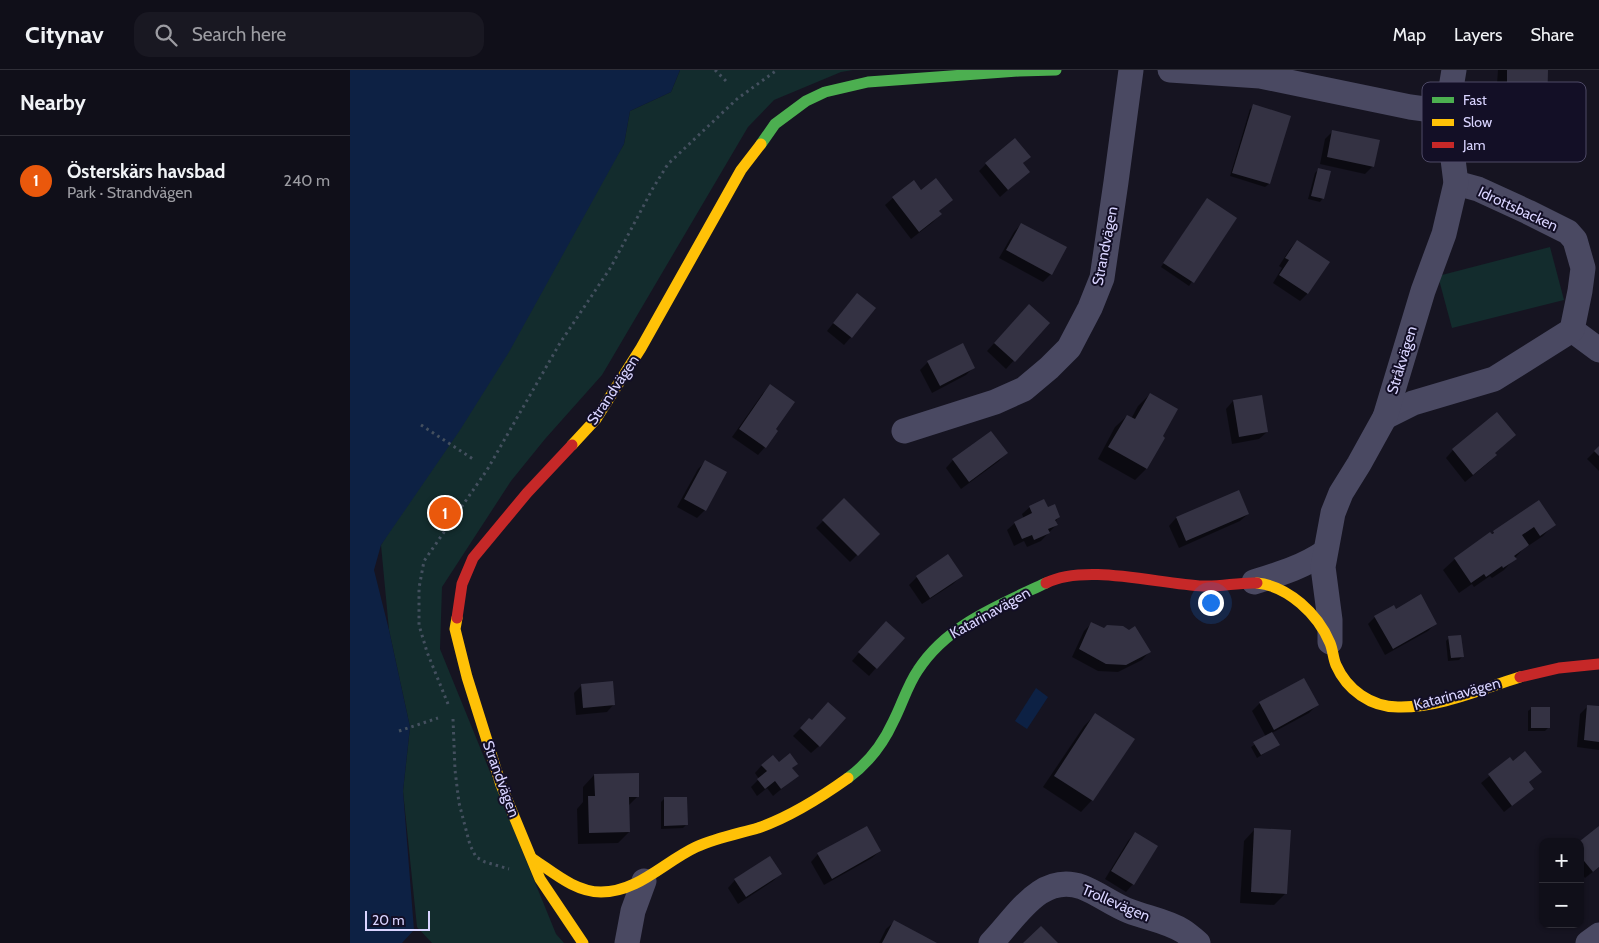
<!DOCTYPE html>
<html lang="en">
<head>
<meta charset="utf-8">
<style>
  :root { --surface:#100f19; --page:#191822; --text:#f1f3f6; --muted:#9c9ca2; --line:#302f38; --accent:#ea580c }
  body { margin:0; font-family:Cabin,sans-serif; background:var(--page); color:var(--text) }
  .controls { position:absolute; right:15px; bottom:15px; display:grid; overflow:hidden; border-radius:10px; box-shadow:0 1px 4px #0004 }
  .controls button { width:45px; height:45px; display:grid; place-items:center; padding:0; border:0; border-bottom:1px solid var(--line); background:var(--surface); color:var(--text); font:25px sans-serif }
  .scale { position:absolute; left:15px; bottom:12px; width:65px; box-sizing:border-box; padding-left:5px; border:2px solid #d9d4ff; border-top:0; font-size:14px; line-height:18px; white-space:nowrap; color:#d9d4ff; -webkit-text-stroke:4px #130f26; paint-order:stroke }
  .you { position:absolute; left:860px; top:532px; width:18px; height:18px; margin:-12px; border:4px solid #fff; border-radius:50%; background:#1a73e8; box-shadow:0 0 0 8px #1a73e833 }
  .badge { display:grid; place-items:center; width:32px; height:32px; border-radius:50%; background:var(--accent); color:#fff; font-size:16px; font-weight:700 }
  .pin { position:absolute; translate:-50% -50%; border:2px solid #fff; box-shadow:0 1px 5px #0006 }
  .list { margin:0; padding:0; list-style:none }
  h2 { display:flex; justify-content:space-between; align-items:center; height:65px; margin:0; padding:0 20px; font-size:21px }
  h2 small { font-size:16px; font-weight:400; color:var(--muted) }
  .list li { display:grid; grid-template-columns:32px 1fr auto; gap:15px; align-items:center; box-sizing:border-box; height:90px; padding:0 20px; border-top:1px solid var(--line) }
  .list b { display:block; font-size:19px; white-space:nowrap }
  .list p { margin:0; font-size:16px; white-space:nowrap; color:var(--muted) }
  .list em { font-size:16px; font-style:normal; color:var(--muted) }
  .icon { flex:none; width:28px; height:28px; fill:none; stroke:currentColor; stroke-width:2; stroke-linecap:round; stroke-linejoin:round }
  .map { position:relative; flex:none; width:1249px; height:873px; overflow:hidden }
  header { display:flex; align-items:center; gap:30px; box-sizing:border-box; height:70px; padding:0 25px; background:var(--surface); border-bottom:1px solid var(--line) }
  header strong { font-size:24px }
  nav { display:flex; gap:28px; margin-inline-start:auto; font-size:18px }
  .search { width:350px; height:45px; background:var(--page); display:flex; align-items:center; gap:12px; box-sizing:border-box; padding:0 18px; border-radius:15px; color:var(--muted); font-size:19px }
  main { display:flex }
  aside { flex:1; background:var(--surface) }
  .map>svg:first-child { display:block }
  .green { fill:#132c2d }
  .water { fill:#0d2144 }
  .shadow { fill:#0007 }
  .building { fill:#343243 }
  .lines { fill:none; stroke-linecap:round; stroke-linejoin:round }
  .path { stroke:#44505f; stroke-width:3; stroke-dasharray:2.5 4; stroke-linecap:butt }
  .street { stroke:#4a4962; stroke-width:25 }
  .fast { stroke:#4caf50; stroke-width:11 }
  .slow { stroke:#ffc107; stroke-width:11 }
  .jam { stroke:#c62828; stroke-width:11 }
  .labels { text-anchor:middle; stroke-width:4; stroke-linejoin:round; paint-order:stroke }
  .street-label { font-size:15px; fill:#d9d4ff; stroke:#130f26 }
  .key { fill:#130f26; stroke:#4e4a67; stroke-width:1 }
  .key-label { font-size:14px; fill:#d9d4ff }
</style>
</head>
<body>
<header>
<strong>Citynav</strong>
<div class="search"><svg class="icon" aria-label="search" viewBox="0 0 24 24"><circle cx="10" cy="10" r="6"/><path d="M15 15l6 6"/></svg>Search here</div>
<nav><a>Map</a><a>Layers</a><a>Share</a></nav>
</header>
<main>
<aside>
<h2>Nearby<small></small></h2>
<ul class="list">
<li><span class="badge">1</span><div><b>Österskärs havsbad</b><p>Park · Strandvägen</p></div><em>240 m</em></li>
</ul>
</aside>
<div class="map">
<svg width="1249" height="873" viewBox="0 0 1249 873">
  <rect width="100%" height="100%" fill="#161421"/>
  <g class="green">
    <path d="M330 0H503L491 2 424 30 398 57 252 305 195 369 161 411 92 517 90 579 206 864 214 873H82L67 857 53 721 60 657 39 560 31 475 274 74 280 41 321 22Z"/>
    <path d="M1200 177 1214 230 1102 258 1088 206Z"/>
  </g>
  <g class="water">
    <path d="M0 0H330L321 22 280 41 274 74 159 282 110 360 31 475 24 500 39 560 60 657 53 721 64 860 52 873H0Z"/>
    <path d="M686 618 698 627 677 659 665 651Z"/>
  </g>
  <g class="shadow">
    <path d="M1148 0H1197L1196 43 1184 54H1147V45L1141 44V33L1146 28Z"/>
    <path d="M904 36 919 114 915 117 880 106 900 39Z"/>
    <path d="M983 61 1023 96 1015 104 970 94 975 69Z"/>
    <path d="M679 87 672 94 678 102 650 127 629 101 636 94Z"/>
    <path d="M968 100 973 128 970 132 958 129 965 103Z"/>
    <path d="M571 121 602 130 588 142 590 144 583 152 561 169 535 135 543 128Z"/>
    <path d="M857 130 885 149 839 216 811 197Z"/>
    <path d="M671 154 715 178 701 204 693 212 649 188 664 162Z"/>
    <path d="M947 171 978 192 957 224 950 231 923 213 932 198 929 196 940 179Z"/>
    <path d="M500 232 501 267 494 275 477 261Z"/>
    <path d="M672 243 698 253 656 299 637 281Z"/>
    <path d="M612 274 624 297 616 305 582 323 570 300 578 292Z"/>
    <path d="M420 316 424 359 415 377 408 385 382 367 413 323Z"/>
    <path d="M800 324 811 367 813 368 796 399 785 410 748 389 765 357 777 346 781 349 788 336Z"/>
    <path d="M883 331 917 362 909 369 882 374 876 339Z"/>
    <path d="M1164 365 1144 383 1146 385 1138 393 1115 412 1096 388 1103 380Z"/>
    <path d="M1249 377V401L1237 389Z"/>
    <path d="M656 383 649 391 611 419 596 398 603 390Z"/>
    <path d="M356 391 376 402 355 440 347 448 327 437 348 399Z"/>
    <path d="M888 422 898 444 890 451 829 478 819 456 826 448Z"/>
    <path d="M494 430 528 464 500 492 466 458Z"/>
    <path d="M680 437 697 439 709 447 705 452 706 455 691 471 677 477 674 471 664 476 657 460 665 453 674 449 672 444Z"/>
    <path d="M1204 454 1193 466 1178 476 1177 475 1154 500 1142 508 1140 506 1124 517 1122 514 1109 523 1093 500 1105 489 1144 462Z"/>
    <path d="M611 506 603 514 572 534 559 515 567 507Z"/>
    <path d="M1046 540 1086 553 1078 561 1035 585 1018 554 1025 547Z"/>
    <path d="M742 553 799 582 792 590 768 602 748 601 722 587 734 561Z"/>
    <path d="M528 560 526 598 519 606 502 591Z"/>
    <path d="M1099 568 1112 587 1109 590 1098 591 1096 571Z"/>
    <path d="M953 610 967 635 959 643 922 663 928 675 907 688 901 677 916 667 902 641 910 633Z"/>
    <path d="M232 615 264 634 257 642 226 645 224 623Z"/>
    <path d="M1238 636 1249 637V680L1227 677 1230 644Z"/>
    <path d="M1182 638 1199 657 1195 661H1178V641Z"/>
    <path d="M746 644 783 669 742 730 731 742 693 717 734 656Z"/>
    <path d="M459 650 469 676 461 683 443 666Z"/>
    <path d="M1160 689 1163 692 1190 702 1178 713 1183 719 1154 742 1131 713Z"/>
    <path d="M412 695 441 699 447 706 423 726 417 718 407 726 401 717 409 709 405 703Z"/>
    <path d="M244 705 288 726 278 736 279 762 268 773 228 774 227 739 233 732V717Z"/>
    <path d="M314 729 336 755 333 758 311 759V732Z"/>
    <path d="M1249 757V797L1235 808 1230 802V773Z"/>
    <path d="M905 759 936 823 924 835 890 833 894 771Z"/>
    <path d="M785 763 783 814 776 822 755 809 778 771Z"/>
    <path d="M530 781 522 788 474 815 461 792 468 784Z"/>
    <path d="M430 804 423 811 388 834 378 818 385 810Z"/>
    <path d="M544 852 584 873H529L536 859Z"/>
  </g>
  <g class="building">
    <path d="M1157 0H1198L1197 43H1158V34L1152 33V20L1157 21Z"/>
    <path d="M903 34 941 46 920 114 882 103Z"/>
    <path d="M982 60 1030 70 1024 97 977 87Z"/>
    <path d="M665 68 681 87 673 93 680 102 658 120 635 93Z"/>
    <path d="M968 98 981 101 974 129 961 126Z"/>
    <path d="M586 108 603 130 589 141 592 144 569 162 542 127 564 110 571 120Z"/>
    <path d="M857 128 887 148 844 213 813 193Z"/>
    <path d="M671 153 717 177 702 205 656 180Z"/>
    <path d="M947 170 980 192 958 224 929 205 939 190 935 188Z"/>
    <path d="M507 223 526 238 502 268 483 253Z"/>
    <path d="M679 234 700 253 665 292 644 273Z"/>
    <path d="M613 273 625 298 590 316 577 291Z"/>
    <path d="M420 314 445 332 426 359 428 361 416 378 389 359Z"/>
    <path d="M800 323 828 339 813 366 815 368 797 399 758 377 777 345 785 349Z"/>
    <path d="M912 325 918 362 889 367 883 330Z"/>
    <path d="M1147 342 1166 365 1145 383 1147 385 1123 405 1102 379Z"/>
    <path d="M641 361 658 383 619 412 602 389Z"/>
    <path d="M1249 376V386L1244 381Z"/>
    <path d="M355 390 377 402 356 441 334 429Z"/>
    <path d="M889 420 899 444 836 471 826 447Z"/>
    <path d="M494 428 530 464 508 486 472 450Z"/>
    <path d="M694 429 698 437 705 434 710 447 705 450 708 455 698 459 700 463 684 470 682 465 672 469 664 452 682 443 679 436Z"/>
    <path d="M1189 430 1206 455 1190 466 1184 457 1172 465 1179 475 1164 486 1167 489 1153 498 1152 496 1136 507 1134 504 1121 513 1104 488 1140 462 1142 464 1144 463 1143 461Z"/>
    <path d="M598 484 613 506 580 528 566 506Z"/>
    <path d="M1071 524 1087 554 1043 579 1024 546 1044 535 1046 539Z"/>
    <path d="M536 551 555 568 527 599 508 582Z"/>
    <path d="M741 552 754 558 757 555 773 556 779 560 785 556 801 582 776 595 756 594 729 579Z"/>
    <path d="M1111 565 1114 587 1101 588 1098 566Z"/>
    <path d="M954 608 969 635 924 660 909 632Z"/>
    <path d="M263 611 265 635 233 638 231 614Z"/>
    <path d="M478 632 496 648 470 677 450 658 459 648 462 650Z"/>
    <path d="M1237 635 1249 636V672L1234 670Z"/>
    <rect x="1181" y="637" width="19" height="21"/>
    <path d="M745 643 785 669 743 731 704 706Z"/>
    <path d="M922 662 930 675 911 685 903 672Z"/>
    <path d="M1175 681 1192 702 1179 712 1184 719 1162 736 1138 704 1160 687 1163 691Z"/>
    <path d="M440 683 448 694 442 698 449 706 431 719 425 711 415 719 407 709 417 701 411 695 423 685 429 692Z"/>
    <path d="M289 703V727H279L280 762 239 763 238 726H245L244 704Z"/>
    <path d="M314 727H337L338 755 314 756Z"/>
    <path d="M517 756 531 781 482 809 467 783Z"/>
    <path d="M1249 756V797L1243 802 1230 786V771Z"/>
    <path d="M904 758 941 760 937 824 901 822Z"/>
    <path d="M785 762 808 776 784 815 761 801Z"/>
    <path d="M420 786 432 804 396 827 384 809Z"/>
    <path d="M544 850 587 873H532Z"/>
    <path d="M691 856 708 873H673Z"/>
  </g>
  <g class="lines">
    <g class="path">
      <path d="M365 0 377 12"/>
      <path d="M71 355 123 389"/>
      <path d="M98 634 77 582 69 555V518L74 491 137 400 210 273 261 197 303 118 318 94 387 29 427 0"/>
      <path d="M103 649 105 700 109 733 120 775 126 787 135 792 159 799"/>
      <path d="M49 661 88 648"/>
    </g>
    <g class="street">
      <path d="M820 0 910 6 1060 37 1097 42"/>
      <path d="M1222 260 1249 280"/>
      <path d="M1035 347 1063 333 1144 309 1222 260 1230 221 1233 198 1225 170 1218 162 1178 142 1128 119 1106 113"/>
      <path d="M554 361 645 332 674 319 699 298 719 278 740 238 752 208 766 112 781 0"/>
      <path d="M904 512C929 504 953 497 975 482"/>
      <path d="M980 572V550L973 497 983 443 991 423 1009 394 1035 347 1073 221 1094 164 1106 113 1097 42 1104 0"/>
      <path d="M277 873 283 841 294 811"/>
      <path d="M641 873C666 848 690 802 732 817 748 823 763 835 779 841 797 848 817 851 833 861 838 864 843 869 848 873"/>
      <path d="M1238 873 1249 865"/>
    </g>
    <g class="fast">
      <path d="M411 74 425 54 456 31 475 22 518 12 669 1 706 0"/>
      <path d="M498 708C517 694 533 674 543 652 552 635 557 616 568 600 597 555 649 535 696 513"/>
    </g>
    <g class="slow">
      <path d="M222 375 246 349 291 278 391 100 411 74"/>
      <path d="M907 513C938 516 968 544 980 573 983 580 983 588 986 595 997 620 1021 637 1048 637 1090 638 1131 619 1170 607"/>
      <path d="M107 548 105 559 117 607 151 715 190 809 233 873"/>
      <path d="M183 789C203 802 225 822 251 822 288 822 314 792 346 777 366 768 387 764 408 758 440 747 470 728 498 708"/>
    </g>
    <g class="jam">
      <path d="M696 513C736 493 808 514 853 516 871 517 889 512 907 513"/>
      <path d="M107 548 112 514 123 488 177 423 222 375"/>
      <path d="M1170 607 1209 598 1249 594"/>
    </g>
  </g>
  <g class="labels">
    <g class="street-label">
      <text transform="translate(1168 139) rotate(25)" y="5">Idrottsbacken</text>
      <text transform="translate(755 176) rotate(-79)" y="5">Strandvägen</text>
      <text transform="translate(1052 290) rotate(-73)" y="5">Stråkvägen</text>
      <text transform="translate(263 320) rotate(-56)" y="5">Strandvägen</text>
      <text transform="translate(640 543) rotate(-29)" y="5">Katarinavägen</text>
      <text transform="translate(1107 624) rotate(-15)" y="5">Katarinavägen</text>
      <text transform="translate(151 709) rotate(70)" y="5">Strandvägen</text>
      <text transform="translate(766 833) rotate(23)" y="5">Trollevägen</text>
    </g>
  </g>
  <rect x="1072" y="12" width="164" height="80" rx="8" class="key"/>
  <rect x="1082" y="27" width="22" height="6" fill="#4caf50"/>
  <rect x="1082" y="49" width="22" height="7" fill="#ffc107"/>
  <rect x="1082" y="72" width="22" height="6" fill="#c62828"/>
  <g class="key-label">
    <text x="1113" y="35">Fast</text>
    <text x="1113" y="57">Slow</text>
    <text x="1113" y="80">Jam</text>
  </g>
</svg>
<div class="controls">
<button>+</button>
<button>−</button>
</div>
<div class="scale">20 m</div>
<div class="you"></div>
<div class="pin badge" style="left:95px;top:443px">1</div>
</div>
</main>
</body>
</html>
